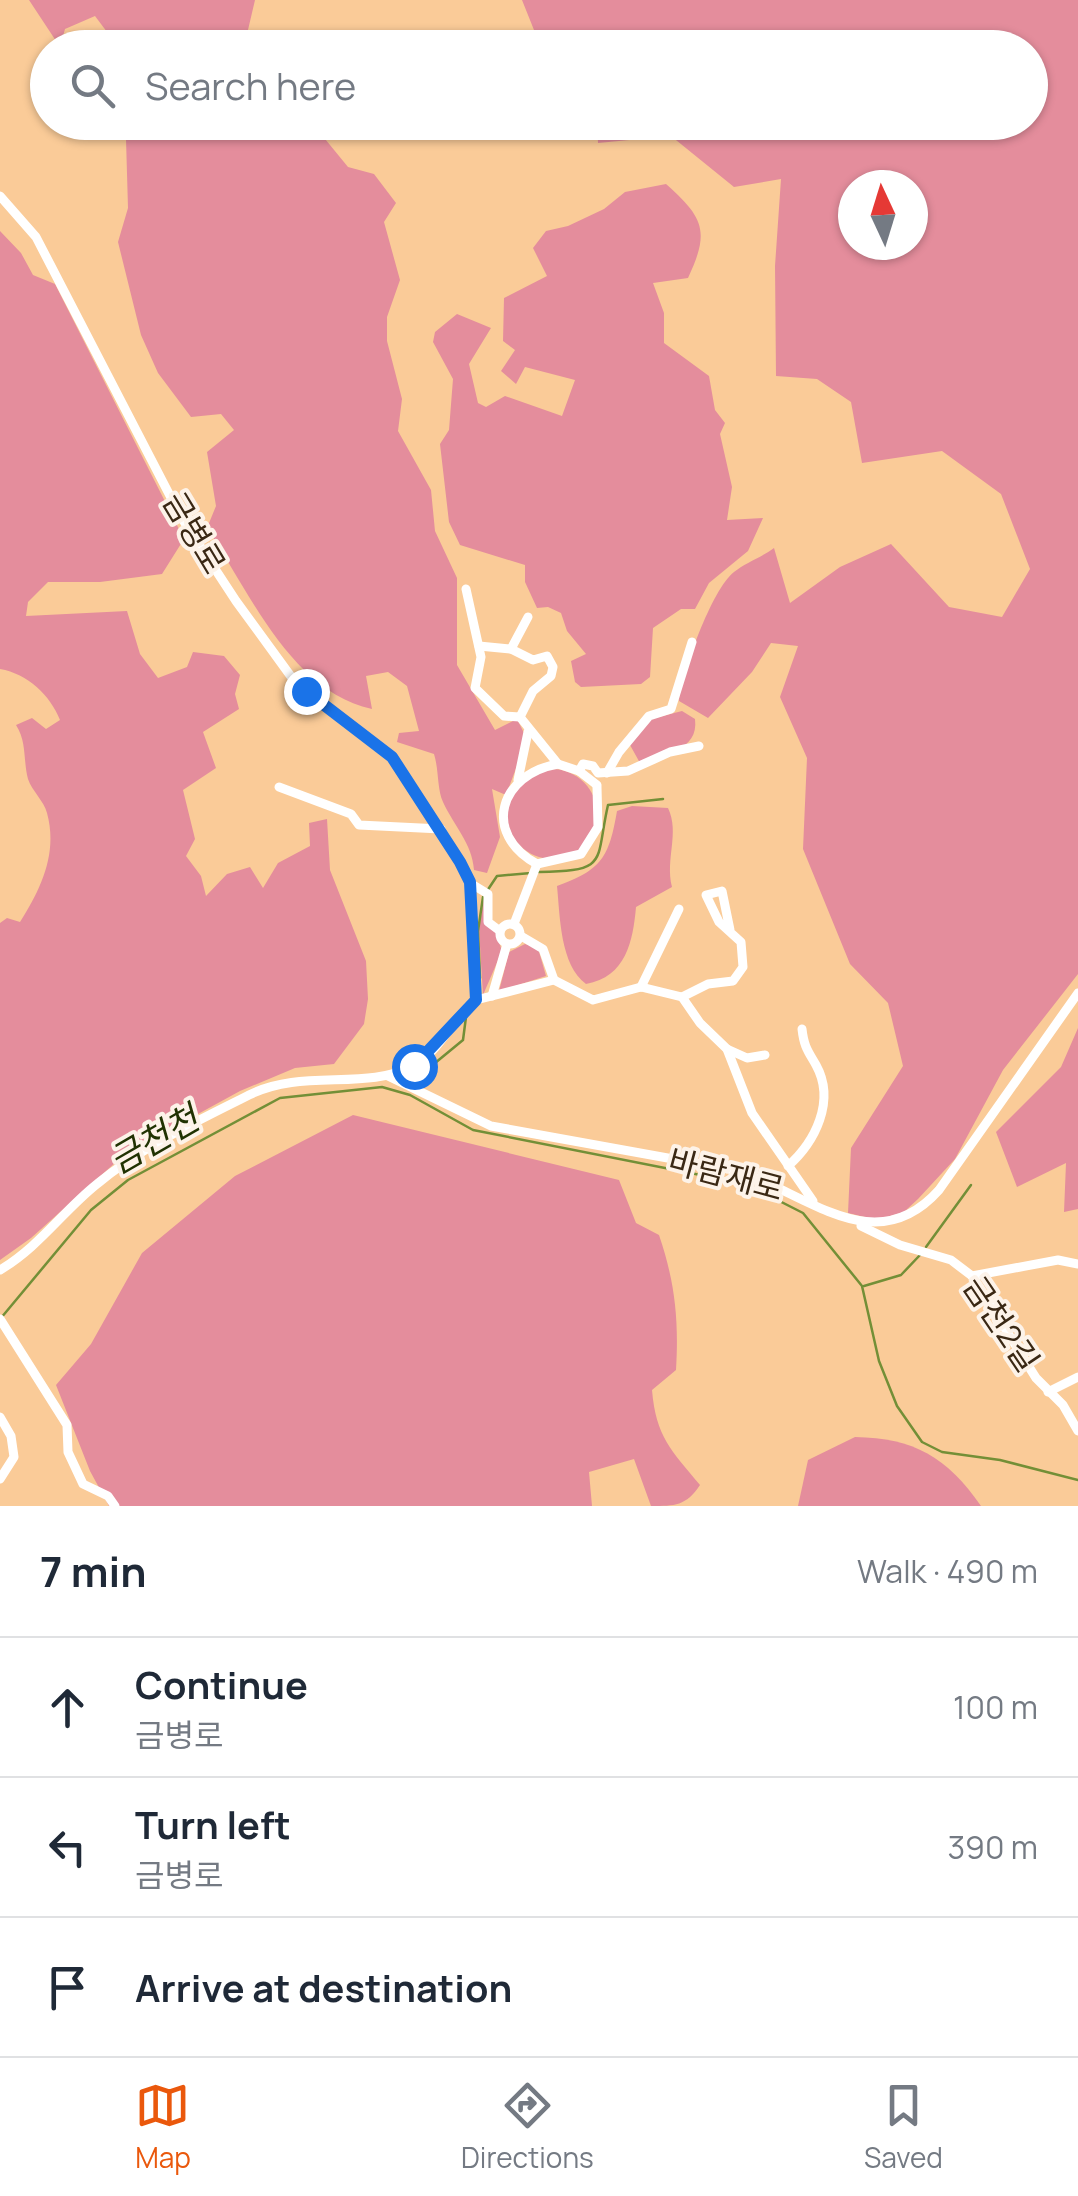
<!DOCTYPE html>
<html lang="en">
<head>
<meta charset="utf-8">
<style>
  :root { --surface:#fff; --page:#f2f2f3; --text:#1f2937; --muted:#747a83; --line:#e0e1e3; --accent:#ea580c }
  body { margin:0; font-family:Manrope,"Noto Sans KR",sans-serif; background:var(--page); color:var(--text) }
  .compass { position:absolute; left:838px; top:170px; width:90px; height:90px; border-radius:50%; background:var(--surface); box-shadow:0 2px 8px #0004; rotate:356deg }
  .stop { position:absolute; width:30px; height:30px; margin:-22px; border:8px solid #1a73e8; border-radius:50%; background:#fff }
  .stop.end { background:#1a73e8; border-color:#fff; box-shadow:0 2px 10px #0008 }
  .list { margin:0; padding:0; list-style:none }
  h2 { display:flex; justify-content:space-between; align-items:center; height:130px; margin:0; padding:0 40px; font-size:42px }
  h2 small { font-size:32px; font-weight:400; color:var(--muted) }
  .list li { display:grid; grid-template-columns:65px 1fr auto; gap:30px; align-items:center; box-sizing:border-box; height:140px; padding:0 40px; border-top:2px solid var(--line) }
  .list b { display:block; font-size:38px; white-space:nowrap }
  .list p { margin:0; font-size:32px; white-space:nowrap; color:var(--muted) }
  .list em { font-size:32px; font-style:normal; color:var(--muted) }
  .icon { flex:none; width:55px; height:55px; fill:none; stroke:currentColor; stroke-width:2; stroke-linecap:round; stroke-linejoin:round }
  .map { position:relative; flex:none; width:1078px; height:1506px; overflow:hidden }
  .search { position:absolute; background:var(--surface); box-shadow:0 2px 8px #0004; left:30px; right:30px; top:30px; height:110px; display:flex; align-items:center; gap:25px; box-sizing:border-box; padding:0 35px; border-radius:55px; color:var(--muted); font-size:38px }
  .sheet { height:550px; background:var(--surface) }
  nav { display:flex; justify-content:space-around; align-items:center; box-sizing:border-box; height:140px; border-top:2px solid var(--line); background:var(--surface); font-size:28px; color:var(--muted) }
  nav a { display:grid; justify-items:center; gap:5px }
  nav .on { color:var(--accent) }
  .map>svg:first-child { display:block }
  .green { fill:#e48d9c; fill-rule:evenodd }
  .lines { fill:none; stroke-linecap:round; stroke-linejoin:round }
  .stream { stroke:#738f37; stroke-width:2.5 }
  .minor { stroke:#fff; stroke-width:9 }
  .route { stroke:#1a73e8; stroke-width:12 }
  .labels { text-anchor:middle; stroke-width:8; stroke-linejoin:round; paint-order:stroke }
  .street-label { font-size:32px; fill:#3a2814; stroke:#fdf3e9 }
  .water-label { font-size:35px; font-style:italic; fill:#203202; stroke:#fdf3e9 }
</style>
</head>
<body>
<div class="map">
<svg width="1078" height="1506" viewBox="0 0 1078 1506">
  <rect width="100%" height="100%" fill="#facb98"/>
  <g class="green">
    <path d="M29 0H255L244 47 119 48 95 16 65 29 60 47Z"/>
    <path d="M522 0H1078V974L1003 1070 955 1159 918 1199 904 1212 877 1220 848 1213 851 1148 903 1066 888 1003 850 964 803 849 807 758 780 697 798 646 771 643 752 672 708 718 679 701C682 672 712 589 734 572 745 563 762 557 774 548L790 603 840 567 891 544 949 607 1002 617 1030 569 1001 494 942 451 862 463 851 402 817 379 776 376 775 266 781 179 734 187 671 136 598 143 597 123 1030 122V48L556 47 536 35ZM853 185H913V245H853Z"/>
    <path d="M153 123H312L348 167 374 174 396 203 384 222 400 280 387 317V341L402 399 398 431 431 490 435 531 457 578V665L495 730 517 719 527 739 506 795 492 789 500 837 487 873 474 870C472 843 454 826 443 802 437 789 439 770 434 754L397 742 399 733 419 731 407 686 388 672 366 676 372 709C291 692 249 591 207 528L216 506 207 452 234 430 221 414 191 417 158 373 141 335 118 242 128 208 126 139 149 130Z"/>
    <path d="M666 184C704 218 710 231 688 278L653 283 664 313V343L709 376 715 410 725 423 720 434 732 487 727 520 763 518 748 551 709 583 695 609H681L653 628 650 677 641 684 581 687 575 682 571 661 586 654 567 631 561 613 548 607 537 608 525 582V565L460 545 449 522 440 444 449 430 453 379 433 342 435 332 457 314 491 328 469 364 478 403 486 407 505 396 562 416 575 380 525 367 516 384 501 371 515 350 503 341 504 298 547 276 533 248 546 231 568 226 604 209 625 192Z"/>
    <path d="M0 231 21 253 33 275 55 284 184 539 162 574 100 582H48L28 602 26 616 127 611 140 654 158 678 187 667 193 652 224 656 240 675 235 694 239 709 203 732 216 768 183 790 195 839 186 856 201 876 206 896 227 874 250 867 263 888 278 863 310 846 309 823 327 819 330 870 366 961 368 999 364 1024 334 1064 295 1068 240 1091 125 1154 31 1238 0 1260V923L7 918 20 922C41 889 58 853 47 813 44 801 32 791 28 779 23 760 27 742 16 725L32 718 46 729 60 720C50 695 28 674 0 669Z"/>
    <path d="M682 711 695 719C699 751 664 754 640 763L630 745 651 719Z"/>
    <circle cx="552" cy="814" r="45"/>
    <path d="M632 806 668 808C680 833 665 859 672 887L636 907C633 941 626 977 586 984 560 965 560 916 557 886 602 870 609 857 617 811Z"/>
    <path d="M484 896 502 951 483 995 479 930Z"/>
    <path d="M525 944 538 948 546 976 499 991 509 952Z"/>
    <path d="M1078 1028V1209L1064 1212 1066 1163 1017 1187 996 1132 1061 1067Z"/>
    <path d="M353 1115 619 1180 636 1223 659 1235C675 1282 679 1320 676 1370L652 1390C656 1437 671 1450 700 1485 686 1506 675 1506 651 1506L634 1459 589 1472 592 1506H109L90 1471 56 1385 91 1344 142 1253 235 1176Z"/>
    <path d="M855 1437C914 1438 947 1457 981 1506H798L808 1460Z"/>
  </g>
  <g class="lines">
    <g class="stream">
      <path d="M539 872C610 871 595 862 608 805L663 799"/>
      <path d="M487 891 497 876 531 873"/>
      <path d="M480 978 478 931 483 897"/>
      <path d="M412 1082 463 1040 466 1017"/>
      <path d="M926 1247 971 1185"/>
      <path d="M864 1286 901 1275 920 1255"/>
      <path d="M1 1318 91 1210 128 1180 280 1098 382 1087 410 1095 473 1130 746 1184 803 1213 862 1286 879 1361 897 1406 922 1442 942 1452 1000 1460 1078 1480"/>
    </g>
    <g class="minor">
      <path d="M0 196 36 237 181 517 236 601 295 682 391 757 460 861 470 883 476 1000C452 1018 440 1052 413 1066 365 1091 303 1068 249 1095 199 1120 140 1148 97 1184 63 1211 39 1247 0 1270"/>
      <path d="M466 589 481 657 475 688 504 716 520 717"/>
      <path d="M479 646 511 649 533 660 547 656 553 667 551 676 533 691 520 717 558 764C500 774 481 833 537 864L581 854 598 827 597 787"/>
      <path d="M511 649 528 617"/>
      <path d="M558 764 579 771 597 785"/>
      <path d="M579 771 583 764 593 766 598 773 628 771 670 752 699 746"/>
      <path d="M607 773 619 752 649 716 671 709 692 642"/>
      <path d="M518 780 528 732"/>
      <path d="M279 787 351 814 359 825 441 829"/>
      <path d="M470 883 488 894V922L500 931"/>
      <circle cx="510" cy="934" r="10"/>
      <path d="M514 924 537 864"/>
      <path d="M521 936 543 949 554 980"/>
      <path d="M641 987 679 909"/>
      <path d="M492 996 507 944"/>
      <path d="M682 997 708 984 733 981 743 967 741 942 719 922 706 895 722 891 730 930"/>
      <path d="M476 1000 554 980 593 1000 641 987 682 997 700 1023 727 1049 752 1113 813 1201"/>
      <path d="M727 1049 747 1058 765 1055"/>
      <path d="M388 1076 491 1126 734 1170C805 1191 874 1263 939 1190L1078 993"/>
      <path d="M788 1166C815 1142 836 1101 816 1065 808 1051 804 1047 802 1029"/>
      <path d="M861 1226 900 1245 951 1260 972 1276 1036 1378 1063 1405 1078 1431"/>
      <path d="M972 1276 1058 1260 1078 1264"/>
      <path d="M0 1319 67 1425 68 1452 83 1484 108 1496 115 1506"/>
      <path d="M1048 1392 1078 1377"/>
      <path d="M0 1417 11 1436 14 1457 0 1479"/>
    </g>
  </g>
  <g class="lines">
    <path class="route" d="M306 691 392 757 460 862 470 882 476 1000 414 1066"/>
  </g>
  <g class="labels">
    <g class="street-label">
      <text transform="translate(194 533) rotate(59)" y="11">금병로</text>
      <text transform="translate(726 1175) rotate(15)" y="11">바람재로</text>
      <text transform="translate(1001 1324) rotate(56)" y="11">금천2길</text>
    </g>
    <g class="water-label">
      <text transform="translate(154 1140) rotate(-30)" y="12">금천천</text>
    </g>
  </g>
</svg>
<svg class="compass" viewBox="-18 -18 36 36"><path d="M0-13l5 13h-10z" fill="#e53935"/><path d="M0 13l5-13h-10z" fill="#747a83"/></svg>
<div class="stop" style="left:414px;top:1066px"></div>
<div class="stop end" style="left:306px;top:691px"></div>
<div class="search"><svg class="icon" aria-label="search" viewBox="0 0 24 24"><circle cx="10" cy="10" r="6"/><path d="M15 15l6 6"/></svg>Search here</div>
</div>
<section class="sheet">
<h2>7 min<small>Walk · 490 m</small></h2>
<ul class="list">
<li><svg class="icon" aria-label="ahead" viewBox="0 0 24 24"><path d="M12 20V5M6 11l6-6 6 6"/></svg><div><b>Continue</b><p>금병로</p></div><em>100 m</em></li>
<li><svg class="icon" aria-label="left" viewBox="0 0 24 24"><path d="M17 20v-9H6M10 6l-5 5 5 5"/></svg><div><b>Turn left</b><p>금병로</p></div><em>390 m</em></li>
<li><svg class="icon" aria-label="arrive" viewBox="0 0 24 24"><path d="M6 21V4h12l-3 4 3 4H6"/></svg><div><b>Arrive at destination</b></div></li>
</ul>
</section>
<nav>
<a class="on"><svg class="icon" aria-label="map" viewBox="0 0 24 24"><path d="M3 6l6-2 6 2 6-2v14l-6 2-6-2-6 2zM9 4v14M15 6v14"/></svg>Map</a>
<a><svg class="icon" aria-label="directions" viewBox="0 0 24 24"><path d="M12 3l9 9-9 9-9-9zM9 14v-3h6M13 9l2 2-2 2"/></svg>Directions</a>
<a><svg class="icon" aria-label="saved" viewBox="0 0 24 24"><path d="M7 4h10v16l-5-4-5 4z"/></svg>Saved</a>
</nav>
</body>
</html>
